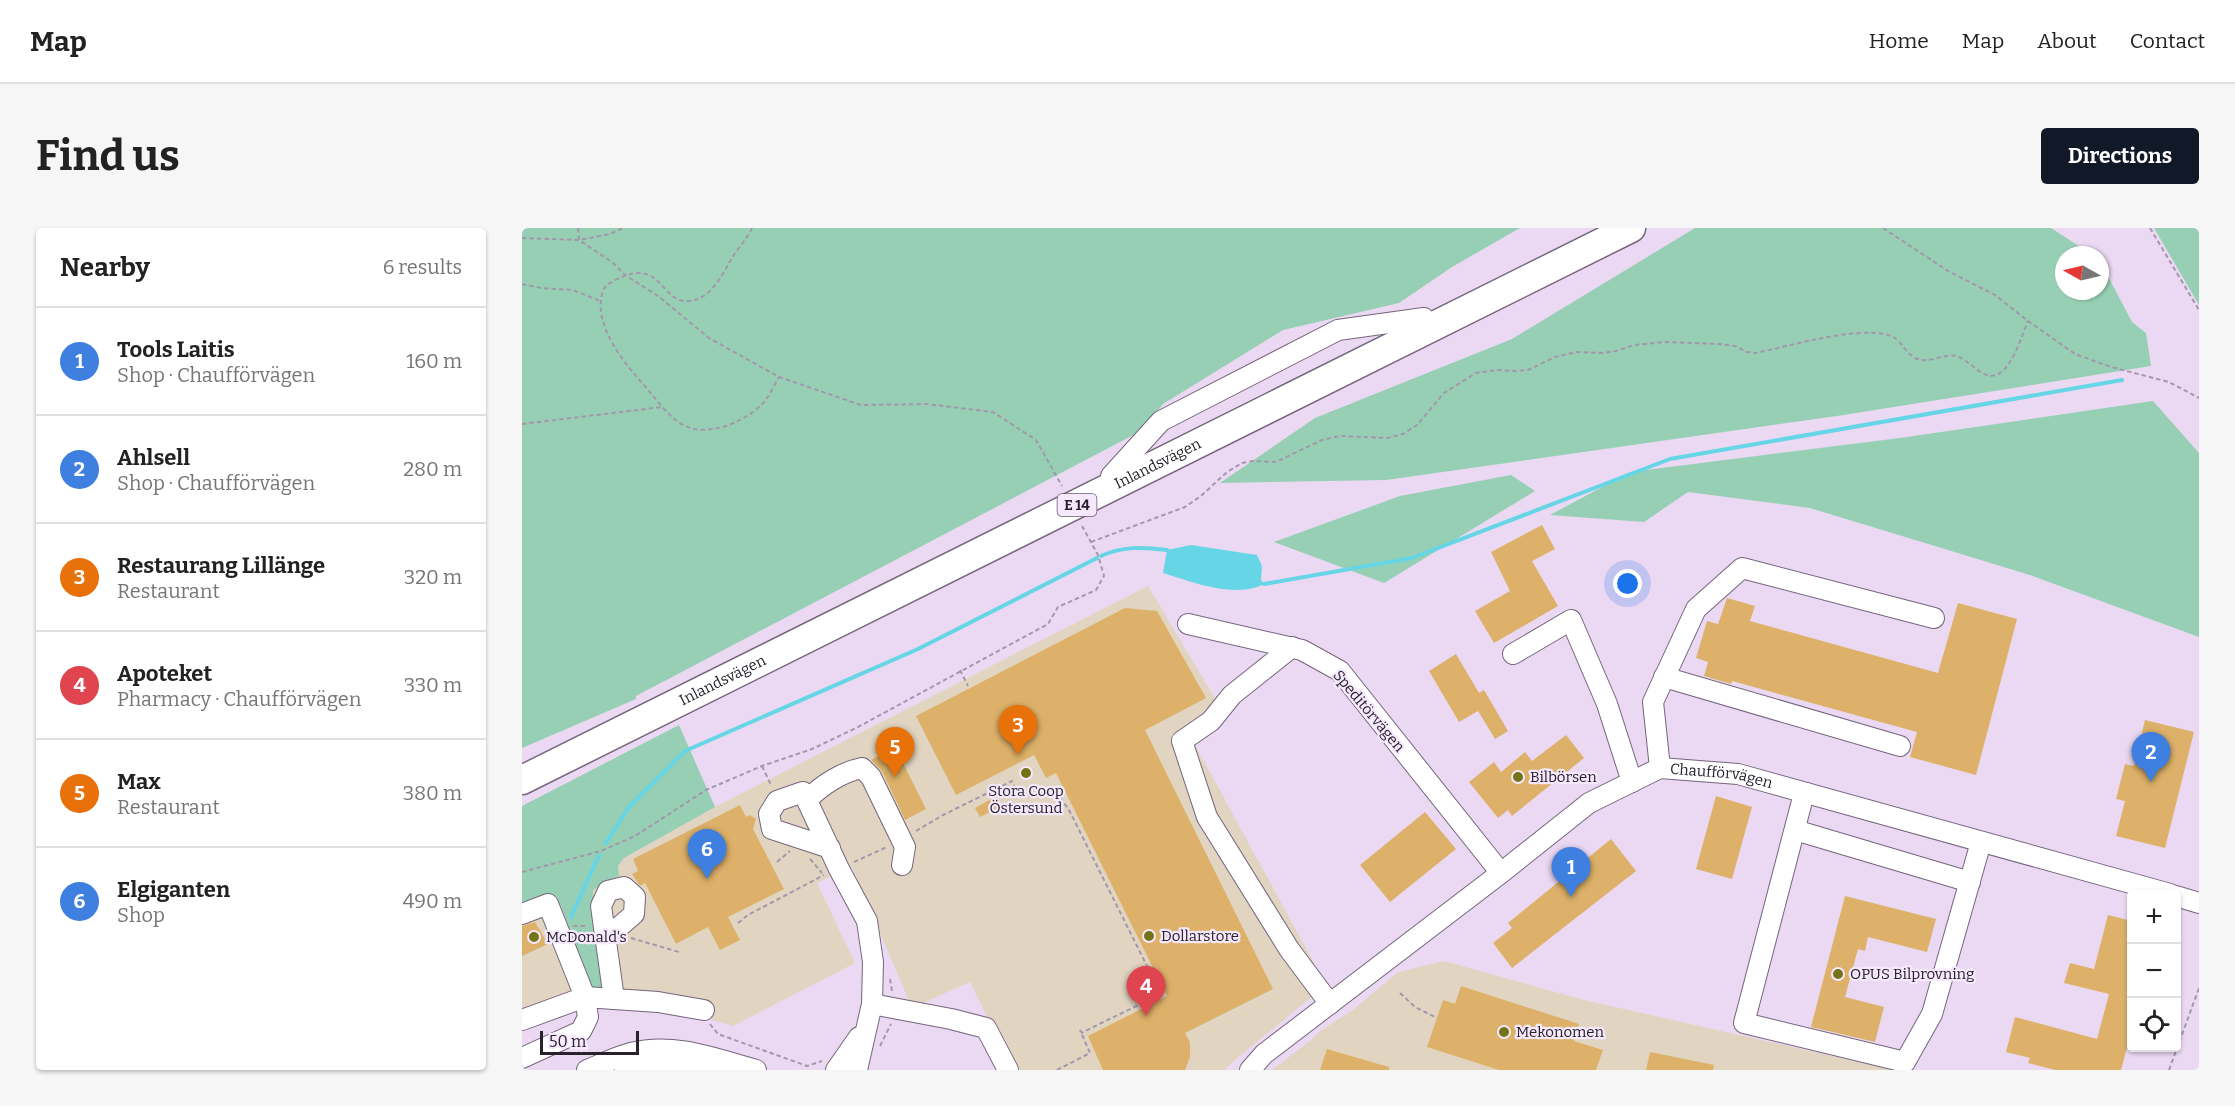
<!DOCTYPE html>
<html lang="en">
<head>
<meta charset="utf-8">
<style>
  :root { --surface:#fff; --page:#f6f6f6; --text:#222; --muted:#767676; --line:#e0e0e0; --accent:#111827 }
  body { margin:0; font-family:Bitter,serif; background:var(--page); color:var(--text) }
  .controls { position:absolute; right:18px; bottom:18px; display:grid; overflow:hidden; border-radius:6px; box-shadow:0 2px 4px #0004 }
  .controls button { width:54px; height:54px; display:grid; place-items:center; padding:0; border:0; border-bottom:2px solid var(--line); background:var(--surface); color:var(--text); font:30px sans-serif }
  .compass { position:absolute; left:1533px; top:18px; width:54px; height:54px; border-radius:50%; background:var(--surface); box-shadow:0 2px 4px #0004; rotate:278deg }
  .scale { position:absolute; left:18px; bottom:15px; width:99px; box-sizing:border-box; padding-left:6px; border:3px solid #28222b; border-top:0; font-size:16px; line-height:21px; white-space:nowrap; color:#28222b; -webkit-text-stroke:4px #f6e8fd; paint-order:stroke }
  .you { position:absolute; left:1106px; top:356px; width:21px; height:21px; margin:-15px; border:4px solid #fff; border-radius:50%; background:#1a73e8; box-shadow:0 0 0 9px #1a73e833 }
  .badge { display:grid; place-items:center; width:39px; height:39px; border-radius:50%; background:var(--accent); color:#fff; font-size:20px; font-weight:700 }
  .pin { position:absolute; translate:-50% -50px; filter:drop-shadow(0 2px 3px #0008) }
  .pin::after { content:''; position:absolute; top:32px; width:21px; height:18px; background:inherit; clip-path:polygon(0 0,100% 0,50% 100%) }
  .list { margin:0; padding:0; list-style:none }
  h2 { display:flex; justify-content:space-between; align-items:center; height:78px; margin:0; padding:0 24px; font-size:26px }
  h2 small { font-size:20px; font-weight:400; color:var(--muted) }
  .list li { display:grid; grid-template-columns:39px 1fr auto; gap:18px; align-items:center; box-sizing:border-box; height:108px; padding:0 24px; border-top:2px solid var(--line) }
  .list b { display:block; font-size:22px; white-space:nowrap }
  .list p { margin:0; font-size:20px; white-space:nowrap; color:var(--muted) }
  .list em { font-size:20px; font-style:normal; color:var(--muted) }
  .icon { flex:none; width:33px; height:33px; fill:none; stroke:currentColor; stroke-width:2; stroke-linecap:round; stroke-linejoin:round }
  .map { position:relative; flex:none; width:1677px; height:842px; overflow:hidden; border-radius:6px }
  header { display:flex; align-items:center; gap:36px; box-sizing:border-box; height:84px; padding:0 30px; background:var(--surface); border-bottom:2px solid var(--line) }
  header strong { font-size:28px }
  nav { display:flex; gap:33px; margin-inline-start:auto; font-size:21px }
  .intro { display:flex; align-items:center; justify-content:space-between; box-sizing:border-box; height:144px; padding:0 36px }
  h1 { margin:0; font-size:42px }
  .button { padding:15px 27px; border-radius:6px; background:var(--accent); color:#fff; font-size:21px; font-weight:700 }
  main { display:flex; gap:36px; padding:0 36px }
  aside { flex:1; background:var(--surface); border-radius:6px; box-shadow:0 2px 4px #0004 }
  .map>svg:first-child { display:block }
  .commercial { fill:#e1d5c1 }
  .green { fill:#96cfb4 }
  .water { fill:#66d5e6 }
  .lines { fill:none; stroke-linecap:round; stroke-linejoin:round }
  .stream { stroke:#66d5e6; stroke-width:4 }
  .building { fill:#ddb169 }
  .minor-casing { stroke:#75657c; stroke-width:22 }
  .highway-casing { stroke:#75657c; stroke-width:31 }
  .path { stroke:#a497ab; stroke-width:2; stroke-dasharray:4.5 3; stroke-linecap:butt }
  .minor { stroke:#fff; stroke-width:20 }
  .highway { stroke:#fff; stroke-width:28 }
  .poi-dot { fill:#757318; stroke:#f6e8fd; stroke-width:2 }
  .labels { text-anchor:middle; stroke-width:4.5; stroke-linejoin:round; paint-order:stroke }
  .shield { fill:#f6e8fd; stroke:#665d6a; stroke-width:1.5 }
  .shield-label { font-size:14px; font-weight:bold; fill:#28222b }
  .street-label { font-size:15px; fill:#28222b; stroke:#f6e8fd }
  .poi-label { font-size:15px; fill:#28222b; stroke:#f6e8fd; text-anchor:start }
</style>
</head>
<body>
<header>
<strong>Map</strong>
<nav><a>Home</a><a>Map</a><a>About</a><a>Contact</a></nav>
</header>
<div class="intro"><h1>Find us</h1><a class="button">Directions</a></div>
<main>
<aside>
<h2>Nearby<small>6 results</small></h2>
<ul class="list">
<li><span class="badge" style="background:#3f7fe0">1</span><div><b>Tools Laitis</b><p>Shop · Chaufförvägen</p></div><em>160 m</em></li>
<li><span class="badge" style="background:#3f7fe0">2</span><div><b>Ahlsell</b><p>Shop · Chaufförvägen</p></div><em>280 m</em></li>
<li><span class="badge" style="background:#e8710a">3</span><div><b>Restaurang Lillänge</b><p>Restaurant</p></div><em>320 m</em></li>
<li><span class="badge" style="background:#e0444e">4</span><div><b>Apoteket</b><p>Pharmacy · Chaufförvägen</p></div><em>330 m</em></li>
<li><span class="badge" style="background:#e8710a">5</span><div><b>Max</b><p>Restaurant</p></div><em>380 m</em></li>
<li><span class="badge" style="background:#3f7fe0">6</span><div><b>Elgiganten</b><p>Shop</p></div><em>490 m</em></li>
</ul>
</aside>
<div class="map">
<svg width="1677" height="842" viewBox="0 0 1677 842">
  <rect width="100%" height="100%" fill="#ebd9f3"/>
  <g class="commercial">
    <path d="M626 358 703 487 672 515 804 757 707 837 703 842H491L448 754 390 780 330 639 295 655 333 735 211 798 146 779H66L0 802V678L31 670 39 678 69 759 71 662 97 648 96 638 102 630 193 579Z"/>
    <path d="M922 733 1062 772 1372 842H750L789 812 798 803 832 781 876 744Z"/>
  </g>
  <g class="green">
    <path d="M0 0H998L930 39 877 75 761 102 641 176 619 203 114 468V471L0 520Z"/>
    <path d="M1173 0H1529L1571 27H1542V63H1578V33L1610 94 1624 105 1629 138 1315 188 864 252 698 255 793 190 990 111Z"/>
    <path d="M1632 0H1677V77Z"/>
    <path d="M1631 173 1677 225V409L1508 347 1288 280 1166 264 1122 294 1028 287 1108 244 1378 210Z"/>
    <path d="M989 247 1013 263 862 355 752 314 878 268Z"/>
    <path d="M157 497 193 579 102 630 96 638 97 648 71 662V676L83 748 79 759H69L39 678 31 670 0 678V578Z"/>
  </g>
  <path class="water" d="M669 317 735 327 740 338 739 352 742 356C714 371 670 354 641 345L645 322Z"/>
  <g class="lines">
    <g class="stream">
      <path d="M579 328C601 318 621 319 645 322"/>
      <path d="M742 356 890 330 1148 231 1600 152"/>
      <path d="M84 615 107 579 163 523 396 421 575 330"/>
      <path d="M49 689 77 627"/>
    </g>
  </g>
  <g class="building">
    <path d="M1020 297 1033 321 1010 333 1036 378 972 415 953 383 988 363 969 324Z"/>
    <path d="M1205 370 1233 378 1228 393 1416 445 1436 375 1495 391 1454 547 1388 529 1395 504 1210 453 1209 456 1182 448 1186 434 1174 430 1185 393 1196 396Z"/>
    <path d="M603 380 635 383 684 470 623 502 751 761 663 805 668 814V829L663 842H581L566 808 645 768 534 545 524 550 512 527 434 567 394 488Z"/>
    <path d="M934 426 957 465 962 462 986 503 973 511 956 483 937 494 907 443Z"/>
    <path d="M1623 492 1672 504 1643 620 1594 608 1603 573 1594 571 1603 536 1612 538Z"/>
    <path d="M1044 507 1062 530 990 588 986 582 976 590 947 554 972 534 979 544 1003 524 1010 533Z"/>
    <path d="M373 519 404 581 383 592 360 543 349 532Z"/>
    <path d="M475 568 480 578 458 589 453 580Z"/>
    <path d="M1194 568 1230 579 1210 651 1174 641Z"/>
    <path d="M218 577 224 589 228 587 234 591 231 601 262 661 206 689 218 712 198 722 186 699 154 716 123 655 118 658 110 646 116 643 111 631Z"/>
    <path d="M903 584 934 621 868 674 838 637Z"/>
    <path d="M1089 611 1114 643 990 740 971 715 990 700 986 695Z"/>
    <path d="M1323 668 1414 691 1405 724 1346 709 1343 723 1336 721 1323 769 1362 779 1353 814 1289 799Z"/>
    <path d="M1586 687 1610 693V801L1599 842H1533L1506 835 1508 830 1484 824 1493 789 1575 811 1587 766 1542 755 1548 735 1572 741Z"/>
    <path d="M13 694 26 716 0 728V698Z"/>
    <path d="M939 758 1057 796 1052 813 1081 822 1074 842H977L905 819 921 772 933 776Z"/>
    <path d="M805 821 867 839V842H798Z"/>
    <path d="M1128 824 1192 837 1191 842H1124Z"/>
  </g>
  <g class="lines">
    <defs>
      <g id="minor">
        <path d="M589 248 639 193 816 102 902 90"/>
        <path d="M666 396 780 422 818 443 979 645"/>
        <path d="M770 419 710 467 689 493 660 513 685 589 767 721 808 776"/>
        <path d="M991 426 1049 392 1085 476 1110 554"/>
        <path d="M1142 449 1378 518"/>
        <path d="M1138 540 1131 474 1174 381 1220 340 1412 390"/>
        <path d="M1284 565 1280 573 1222 795 1383 834 1410 786 1459 614"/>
        <path d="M286 571C300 557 320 544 340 540L349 549 383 619 380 637"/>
        <path d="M1273 602 1448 654"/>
        <path d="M308 620 250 601 247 586 255 573 281 564 317 641 345 693 351 734 350 776 335 842"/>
        <path d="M1654 668 1677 675"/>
        <path d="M0 686 26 676 63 769 0 792"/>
        <path d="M83 703 97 699 112 686 113 669 102 659 86 663 79 678 92 771"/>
        <path d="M350 776 429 791 464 800 486 842"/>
        <path d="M0 830 59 803 66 789 63 769 136 774 182 782"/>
        <path d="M65 842C80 836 94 829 109 825 152 814 194 831 234 842"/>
        <path d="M103 842 147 835 194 842"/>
        <path d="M314 842 337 809"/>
        <path id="s1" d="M728 842 742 826 979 645 1067 575 1138 540 1216 546 1648 666"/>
      </g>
      <g id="highway">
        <path id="s2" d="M0 552 1109 0"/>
      </g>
    </defs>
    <use href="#minor" class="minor-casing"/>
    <use href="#highway" class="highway-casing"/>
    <g class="path">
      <path d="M56 0 57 12 90 34 103 47 136 68 187 110 257 149 339 177 404 176 471 184 514 212 540 258"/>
      <path d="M230 0C225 11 216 20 210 30 200 47 189 72 166 73 138 75 141 29 95 51 88 55 82 57 80 66 72 98 101 133 120 155 133 169 145 188 161 197 185 210 223 194 240 176 247 169 252 158 257 149"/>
      <path d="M1361 0 1426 43 1473 67 1506 93 1553 126 1589 139 1647 154 1677 170"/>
      <path d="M1628 0 1677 82"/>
      <path d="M0 10 57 12 88 6 101 0"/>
      <path d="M0 56 19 60 51 62 78 73"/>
      <path d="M0 196 140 179"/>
      <path d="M569 314 663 279 679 268 705 244 720 235 731 233 754 234 800 212 817 208 865 210 881 206 895 197 922 165 954 145 975 142 994 143 1006 142 1033 129 1054 124 1080 125 1094 123 1112 117 1143 114 1198 116 1213 118 1225 124 1234 125C1268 118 1333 98 1366 107 1379 110 1382 124 1393 130 1406 137 1421 125 1434 128 1447 131 1460 152 1474 147 1490 142 1500 107 1506 93"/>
      <path d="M438 442 446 458"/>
      <path d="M240 538 249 557"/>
      <path d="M394 603 421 587 490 553 496 568 511 567 531 560 547 582 639 766 559 805"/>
      <path d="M288 631 300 645"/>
      <path d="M255 634 268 623"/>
      <path d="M332 634 365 619"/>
      <path d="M0 644 79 623 113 608 184 562 240 538 290 521 336 499 526 396 536 379 574 362 582 348 576 327 560 298"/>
      <path d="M216 695 226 687 302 647"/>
      <path d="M51 698H66"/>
      <path d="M109 710 157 724"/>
      <path d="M368 751 370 763"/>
      <path d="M878 765 893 779 915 790"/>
      <path d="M188 796 196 806 285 838 300 833"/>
      <path d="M358 818 369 796"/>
      <path d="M535 842 568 825 558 802"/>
      <path d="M1647 842 1677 760"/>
    </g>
    <use href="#minor" class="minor"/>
    <use href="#highway" class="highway"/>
  </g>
  <g class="poi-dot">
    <circle cx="504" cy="545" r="6"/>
    <circle cx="996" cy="549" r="6"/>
    <circle cx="627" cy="708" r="6"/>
    <circle cx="12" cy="709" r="6"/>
    <circle cx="1316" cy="746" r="6"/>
    <circle cx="982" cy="804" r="6"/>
  </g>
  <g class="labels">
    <rect class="shield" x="535.5" y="266" width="39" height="22" rx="4.5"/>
    <g class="shield-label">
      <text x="555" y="282">E 14</text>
    </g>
    <g class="street-label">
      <text dy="5" stroke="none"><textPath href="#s2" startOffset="710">Inlandsvägen</textPath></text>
      <text dy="5" stroke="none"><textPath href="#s2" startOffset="224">Inlandsvägen</textPath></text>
      <text transform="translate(847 483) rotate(50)" y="5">Speditörvägen</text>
      <text dy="5" stroke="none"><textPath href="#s1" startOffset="573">Chaufförvägen</textPath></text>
    </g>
    <g class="poi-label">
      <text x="1008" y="554">Bilbörsen</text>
      <text x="504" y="568" text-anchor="middle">Stora Coop<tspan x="504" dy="17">Östersund</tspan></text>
      <text x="639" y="713">Dollarstore</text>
      <text x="24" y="714">McDonald's</text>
      <text x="1328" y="751">OPUS Bilprovning</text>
      <text x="994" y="809">Mekonomen</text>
    </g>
  </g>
</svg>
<div class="controls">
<button>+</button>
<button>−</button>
<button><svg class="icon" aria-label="locate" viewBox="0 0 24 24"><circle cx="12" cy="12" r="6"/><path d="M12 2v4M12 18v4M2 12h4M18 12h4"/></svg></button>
</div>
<svg class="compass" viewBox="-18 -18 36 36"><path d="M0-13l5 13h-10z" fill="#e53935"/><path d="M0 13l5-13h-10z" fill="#767676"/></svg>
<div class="scale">50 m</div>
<div class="you"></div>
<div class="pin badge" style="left:1049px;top:669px;background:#3f7fe0">1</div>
<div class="pin badge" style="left:1629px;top:554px;background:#3f7fe0">2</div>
<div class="pin badge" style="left:496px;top:527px;background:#e8710a">3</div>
<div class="pin badge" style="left:624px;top:788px;background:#e0444e">4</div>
<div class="pin badge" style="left:373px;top:549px;background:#e8710a">5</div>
<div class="pin badge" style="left:185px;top:651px;background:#3f7fe0">6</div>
</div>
</main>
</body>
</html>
